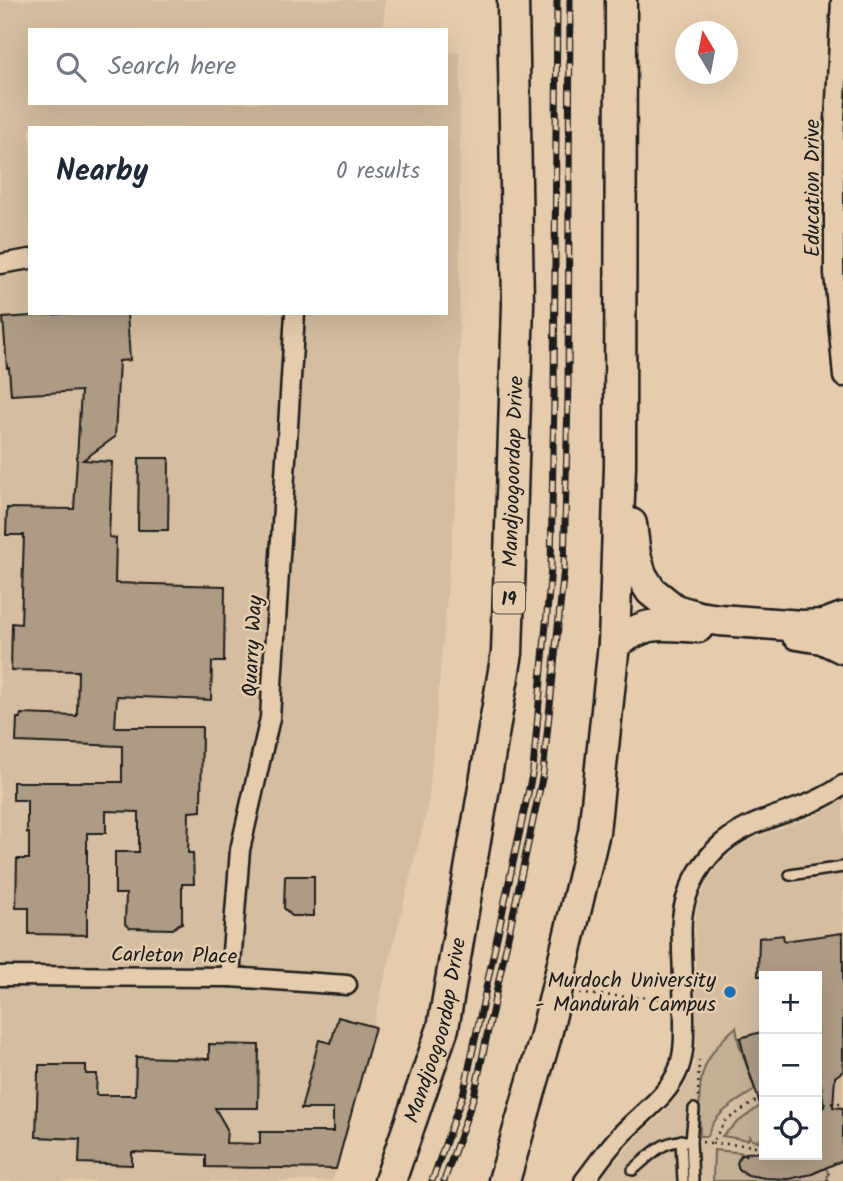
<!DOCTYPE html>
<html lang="en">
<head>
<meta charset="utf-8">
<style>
  :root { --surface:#fff; --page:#f2f2f3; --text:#1f2937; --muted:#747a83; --line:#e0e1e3 }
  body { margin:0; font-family:Kalam,sans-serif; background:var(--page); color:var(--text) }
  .controls { position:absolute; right:21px; bottom:21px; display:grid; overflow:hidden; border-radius:0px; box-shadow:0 7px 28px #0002 }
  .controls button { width:63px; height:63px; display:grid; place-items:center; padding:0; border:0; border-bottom:2px solid var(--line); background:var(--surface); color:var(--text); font:35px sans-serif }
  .compass { position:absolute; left:675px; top:21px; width:63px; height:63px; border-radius:50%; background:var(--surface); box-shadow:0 7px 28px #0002; rotate:350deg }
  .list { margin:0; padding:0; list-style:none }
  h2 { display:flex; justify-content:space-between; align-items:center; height:91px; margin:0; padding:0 28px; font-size:30px }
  h2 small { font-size:23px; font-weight:400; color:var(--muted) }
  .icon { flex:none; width:38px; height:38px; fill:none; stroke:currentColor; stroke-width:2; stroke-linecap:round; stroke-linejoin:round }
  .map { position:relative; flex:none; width:843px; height:1181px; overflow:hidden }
  .search { position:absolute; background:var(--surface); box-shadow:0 7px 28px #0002; left:28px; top:28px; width:420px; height:77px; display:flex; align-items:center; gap:18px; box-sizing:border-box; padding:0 24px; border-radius:0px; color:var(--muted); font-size:26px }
  .panel { position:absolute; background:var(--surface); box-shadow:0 7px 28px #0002; left:28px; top:126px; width:420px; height:189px; border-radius:0px }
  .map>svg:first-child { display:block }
  .built { fill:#d4bda1; fill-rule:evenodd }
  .green { fill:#c4b095; stroke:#706658; stroke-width:2 }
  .building { fill:#ad9b85; stroke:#1c1c1c; stroke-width:2 }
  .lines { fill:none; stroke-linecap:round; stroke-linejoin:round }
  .service-casing { stroke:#1c1c1c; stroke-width:14 }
  .minor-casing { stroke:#1c1c1c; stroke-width:23 }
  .trunk-casing { stroke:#1c1c1c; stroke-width:35 }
  .path { stroke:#1c1c1c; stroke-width:2.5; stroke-dasharray:2 5; stroke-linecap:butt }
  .service { stroke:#e5ccad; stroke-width:9 }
  .minor { stroke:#e5ccad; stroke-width:18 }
  .trunk { stroke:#e5ccad; stroke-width:30 }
  .rail-casing { stroke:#1c1c1c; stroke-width:7 }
  .rail { stroke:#e5ccad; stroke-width:4.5; stroke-dasharray:13; stroke-linecap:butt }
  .poi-dot { fill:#1f6fb2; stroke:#e5ccad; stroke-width:2.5 }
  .labels { text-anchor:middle; stroke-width:5; stroke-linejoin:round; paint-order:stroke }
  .shield { fill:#e5ccad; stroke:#585148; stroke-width:2 }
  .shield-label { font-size:19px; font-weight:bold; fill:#1c1c1c }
  .street-label { font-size:21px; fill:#1c1c1c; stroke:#e5ccad }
  .poi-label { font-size:21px; fill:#1c1c1c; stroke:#e5ccad; text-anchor:end }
</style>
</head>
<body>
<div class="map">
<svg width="843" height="1181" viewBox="0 0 843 1181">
  <rect width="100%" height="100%" fill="#e5ccad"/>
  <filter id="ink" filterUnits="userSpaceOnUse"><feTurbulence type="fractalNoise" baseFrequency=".0143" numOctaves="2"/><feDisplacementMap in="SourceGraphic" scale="14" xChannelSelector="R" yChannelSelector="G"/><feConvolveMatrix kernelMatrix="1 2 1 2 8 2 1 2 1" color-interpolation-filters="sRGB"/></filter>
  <g filter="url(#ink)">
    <g class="built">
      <path d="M0 0H385L384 30H30V103H446V54L460 52 459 462 428 806 337 1169 332 1181H0ZM30 128H446V313H30Z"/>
      <path d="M843 801V1181H601L607 1170 646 1128 661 1116 680 1093 694 1068 697 1041 695 923 697 906 702 893 713 873 720 864 737 847 756 837 810 818ZM764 976H817V1155H764Z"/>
    </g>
    <g class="green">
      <path d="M736 1027 739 1044 755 1090C737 1102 713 1113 708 1136H700C699 1085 695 1062 736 1027Z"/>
      <path d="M764 1103V1135L758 1141 752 1140 750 1136 748 1140 722 1136 738 1122Z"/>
      <path d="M714 1150 746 1153V1155H741L738 1160V1167L744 1171V1174C776 1180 795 1181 826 1168L828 1172 827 1181H713Z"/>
    </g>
    <g class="building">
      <path d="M75 313H127L130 360 119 361 115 437 83 460 112 462 109 537 116 538 115 583 225 586 224 662H212L211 700 117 696 115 727H202L201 811 189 812 188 853H193L194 884H182V923L179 924 173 929 130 928 125 924 126 894H115V852H139V812L106 811V833H87V935L29 934V908H16L17 859H29V833H27V800H13V782H122V746L16 742 17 718H20L21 714 77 716 78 671 11 670 12 623 21 624 24 535H6L7 508 74 509 81 391 11 395 9 368H7L3 318Z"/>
      <path d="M139 458H169L168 530H138Z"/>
      <path d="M285 876H314V916H292L284 908Z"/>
      <path d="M843 933V1071L835 1077 833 1107 843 1108V1160L812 1174 789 1179 765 1178 748 1175 739 1169 737 1163 741 1155H746V1153L764 1152V1155H817V1108L824 1107 818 1064H817V976H758L759 938 783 935 784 941Z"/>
      <path d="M338 1017 375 1027 336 1169 206 1167V1155L132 1152V1165L79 1163 80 1139 36 1137 38 1072H39V1065H86V1074H97L96 1095H135L136 1057 209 1059V1044L259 1045 258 1108H215L227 1129 226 1143 260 1144V1132H333V1109H301L319 1040 331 1043Z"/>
      <path d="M764 1031V1109L762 1110 745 1059 740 1038Z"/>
    </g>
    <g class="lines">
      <defs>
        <g id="service">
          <path d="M790 875 843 867"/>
          <path d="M681 1140 683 1181"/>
          <path d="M633 1170C653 1153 664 1138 691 1141"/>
          <path d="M693 1181 691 1141 694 1109"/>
        </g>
        <g id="minor">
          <path d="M841 0 834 140V273L843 377"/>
          <path d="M0 264 30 259"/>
          <path d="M0 976 230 977 347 985"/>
          <path d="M230 977 240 850 270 718 295 313"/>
          <path d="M584 1181C595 1167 605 1152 617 1139 637 1116 668 1098 679 1068 685 1051 684 1033 684 1015 683 994 683 973 682 951 682 941 681 930 682 919 684 894 698 867 716 849 751 814 805 814 843 785"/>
        </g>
        <g id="trunk">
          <path d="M631 524 635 555 641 575 651 591 675 610 699 617 719 620 802 626 824 625 843 618"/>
          <path d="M797 634 822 638 843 648"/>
          <path d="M614 644C649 620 657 624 698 627"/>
          <path id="s1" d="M390 1181 443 1028 507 653 518 304 513 0"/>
          <path d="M504 1181 545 1039 594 832 614 644 620 466 621 0"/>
        </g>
      </defs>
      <use href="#service" class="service-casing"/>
      <use href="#minor" class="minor-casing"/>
      <use href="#trunk" class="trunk-casing"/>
      <g class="path">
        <path d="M580 994 668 999"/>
        <path d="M817 1081H820"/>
        <path d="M698 1097 699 1061"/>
        <path d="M817 1104 843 1103"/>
        <path d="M702 1142 712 1143 725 1121 764 1096"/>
        <path d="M712 1143 757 1146 764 1138"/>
        <path d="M828 1181 829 1173"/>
      </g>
      <use href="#service" class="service"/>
      <use href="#minor" class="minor"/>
      <use href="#trunk" class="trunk"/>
      <defs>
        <g id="rail">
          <path d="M432 1181 464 1091 533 770 551 568 554 396 557 0"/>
          <path d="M444 1181 474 1096 543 774 564 568 568 396 570 0"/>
        </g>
      </defs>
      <use href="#rail" class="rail-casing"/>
      <use href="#rail" class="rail"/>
    </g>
  </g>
  <circle class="poi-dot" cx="730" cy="992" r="7"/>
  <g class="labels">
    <rect class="shield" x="493" y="582.5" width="32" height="31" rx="5"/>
    <g class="shield-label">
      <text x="509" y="605">19</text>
    </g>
    <g class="street-label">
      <text transform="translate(812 188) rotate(-90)" y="7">Education Drive</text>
      <text dy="7" stroke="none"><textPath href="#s1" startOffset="724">Mandjoogoordap Drive</textPath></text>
      <text transform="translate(252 646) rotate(-87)" y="7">Quarry Way</text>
      <text transform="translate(174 955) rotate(1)" y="7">Carleton Place</text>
      <text dy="7" stroke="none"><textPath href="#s1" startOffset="158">Mandjoogoordap Drive</textPath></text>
    </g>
    <g class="poi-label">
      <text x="716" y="987">Murdoch University<tspan x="716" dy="24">- Mandurah Campus</tspan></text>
    </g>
  </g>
</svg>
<div class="controls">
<button>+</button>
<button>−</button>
<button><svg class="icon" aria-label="locate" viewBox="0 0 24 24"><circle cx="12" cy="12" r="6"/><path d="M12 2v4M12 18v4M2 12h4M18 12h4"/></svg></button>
</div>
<svg class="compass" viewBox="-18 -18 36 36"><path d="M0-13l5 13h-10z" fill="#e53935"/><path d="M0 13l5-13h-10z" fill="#747a83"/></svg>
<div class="search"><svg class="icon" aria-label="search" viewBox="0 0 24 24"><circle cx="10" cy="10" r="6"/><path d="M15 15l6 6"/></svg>Search here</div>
<section class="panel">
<h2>Nearby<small>0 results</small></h2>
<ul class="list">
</ul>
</section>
</div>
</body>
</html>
